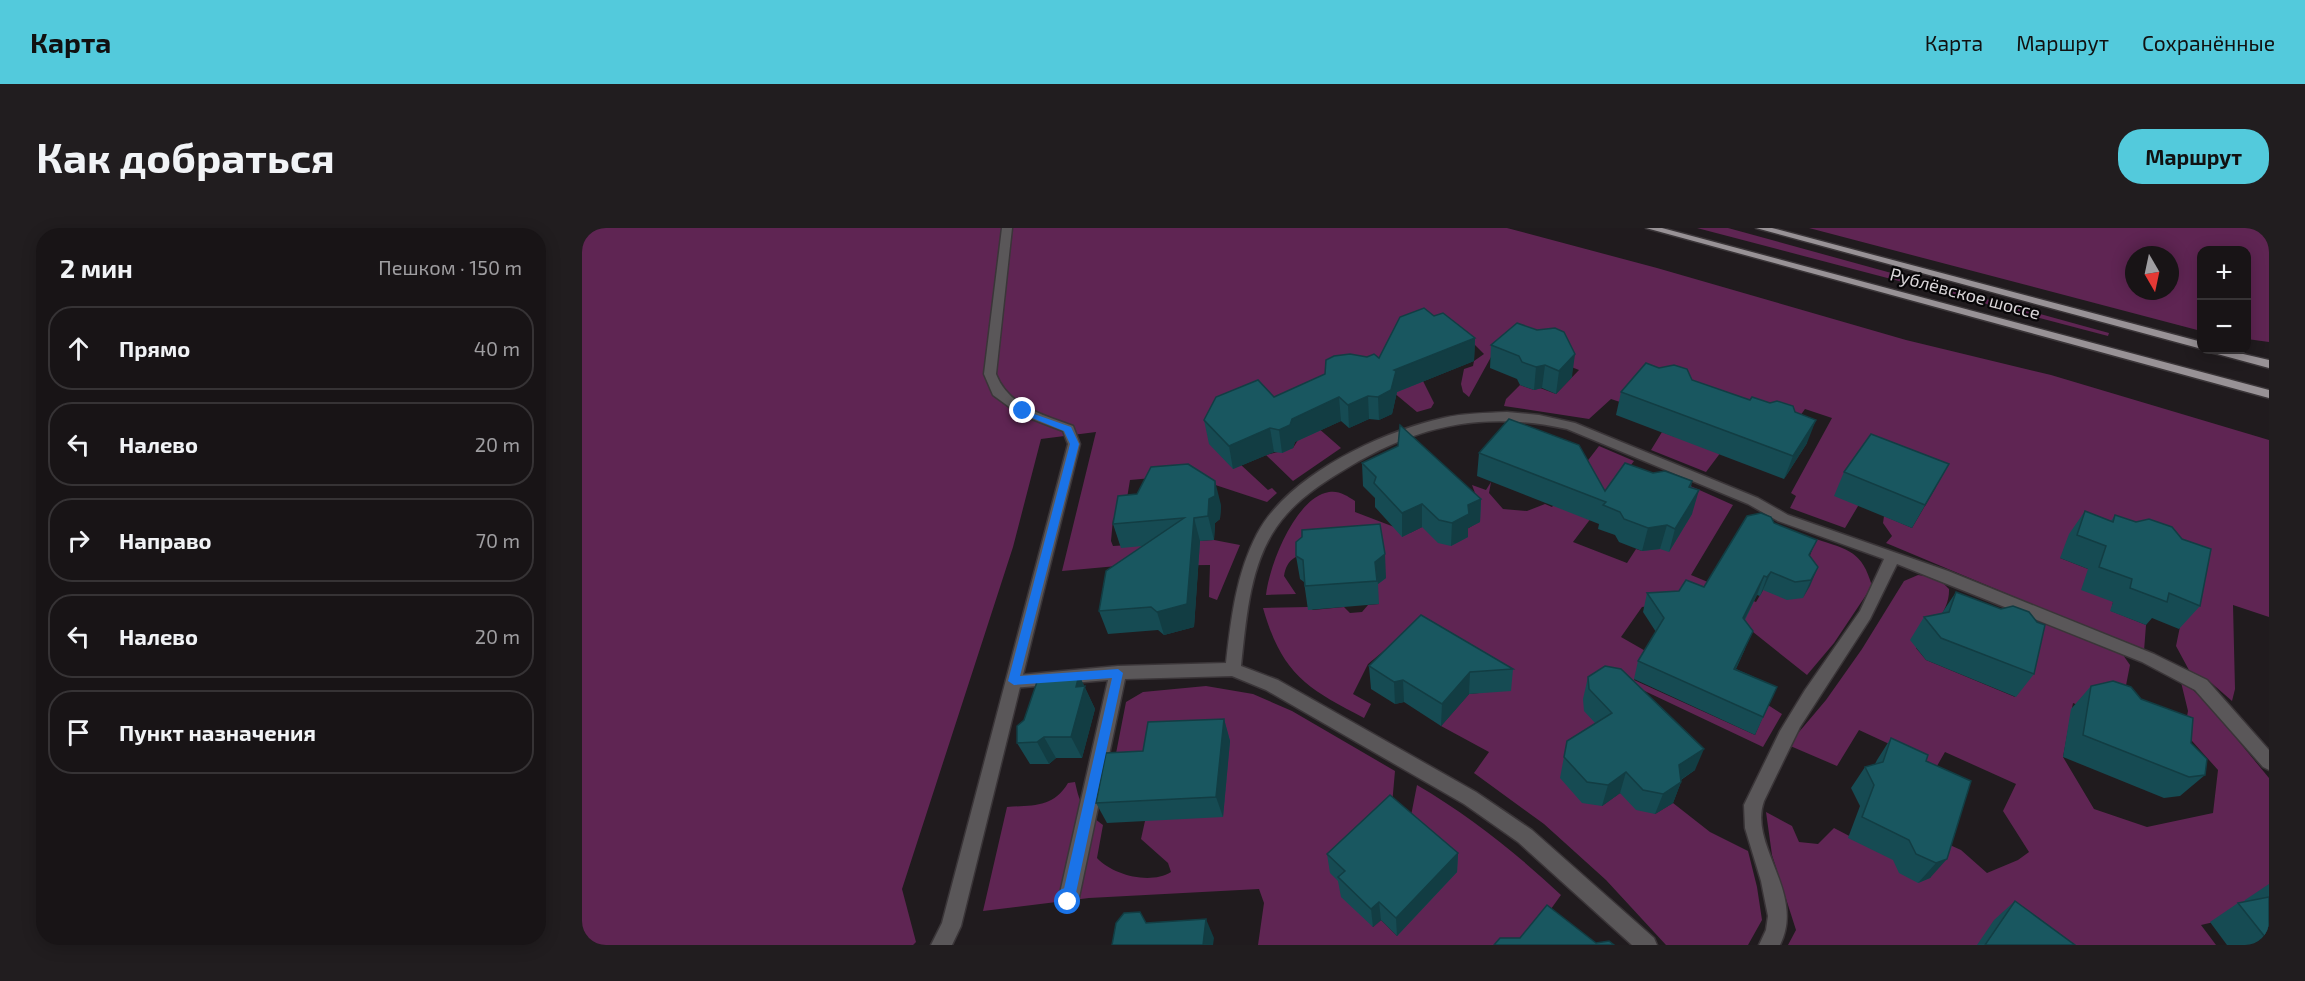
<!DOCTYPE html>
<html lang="ru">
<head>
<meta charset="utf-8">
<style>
  :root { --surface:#181416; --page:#211d1f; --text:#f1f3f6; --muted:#9f9ea1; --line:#363335; --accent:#53cadc }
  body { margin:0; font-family:"Exo 2",sans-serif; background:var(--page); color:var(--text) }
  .controls { position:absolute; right:18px; top:18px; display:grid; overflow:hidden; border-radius:12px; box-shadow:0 3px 15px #0003 }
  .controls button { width:54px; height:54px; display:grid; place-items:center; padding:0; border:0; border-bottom:2px solid var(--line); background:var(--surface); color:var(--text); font:30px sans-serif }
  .compass { position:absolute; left:1543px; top:18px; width:54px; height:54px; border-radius:50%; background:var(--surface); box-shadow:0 3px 15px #0003; rotate:171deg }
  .stop { position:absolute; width:18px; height:18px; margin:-14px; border:4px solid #1a73e8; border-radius:50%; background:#fff }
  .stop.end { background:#1a73e8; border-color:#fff; box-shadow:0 2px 6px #0008 }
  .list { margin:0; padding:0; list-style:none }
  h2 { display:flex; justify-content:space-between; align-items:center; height:78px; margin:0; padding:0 24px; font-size:26px }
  h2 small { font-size:20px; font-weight:400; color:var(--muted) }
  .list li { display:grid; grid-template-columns:39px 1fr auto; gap:18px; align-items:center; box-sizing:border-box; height:84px; margin:0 12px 12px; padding:0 12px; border:2px solid var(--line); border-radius:24px }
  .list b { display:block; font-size:22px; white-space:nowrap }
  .list em { font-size:20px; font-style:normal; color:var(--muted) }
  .icon { flex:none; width:33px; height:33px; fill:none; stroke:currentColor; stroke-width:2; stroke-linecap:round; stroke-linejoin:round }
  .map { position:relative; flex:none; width:1687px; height:717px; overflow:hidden; border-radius:24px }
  header { display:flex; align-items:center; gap:36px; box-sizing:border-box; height:84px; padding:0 30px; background:var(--accent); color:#111 }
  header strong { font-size:28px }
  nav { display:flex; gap:33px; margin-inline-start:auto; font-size:21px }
  .intro { display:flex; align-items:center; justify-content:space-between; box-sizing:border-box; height:144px; padding:0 36px }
  h1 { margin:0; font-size:42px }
  .button { padding:15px 27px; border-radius:24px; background:var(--accent); color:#111; font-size:21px; font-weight:700 }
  main { display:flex; gap:36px; padding:0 36px }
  aside { flex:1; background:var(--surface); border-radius:24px; box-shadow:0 3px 15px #0003 }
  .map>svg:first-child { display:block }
  .green { fill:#5f2553; fill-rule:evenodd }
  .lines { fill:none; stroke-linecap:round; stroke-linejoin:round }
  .service-casing { stroke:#3a3538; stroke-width:3 }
  .minor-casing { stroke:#3a3538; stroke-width:3 }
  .primary-casing { stroke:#3a3538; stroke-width:3 }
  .service { fill:#5a5759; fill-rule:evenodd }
  .minor { fill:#5a5759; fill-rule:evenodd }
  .primary { fill:#989296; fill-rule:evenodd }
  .wall { fill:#164b53 }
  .shaded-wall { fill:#123d43 }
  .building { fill:#195760; stroke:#123d43; stroke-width:1.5 }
  .route { fill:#1a73e8 }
  .labels { text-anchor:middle; stroke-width:4.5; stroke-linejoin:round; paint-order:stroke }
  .far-street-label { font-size:18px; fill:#d9d5d8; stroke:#080608 }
</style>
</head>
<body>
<header>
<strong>Карта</strong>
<nav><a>Карта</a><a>Маршрут</a><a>Сохранённые</a></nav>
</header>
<div class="intro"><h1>Как добраться</h1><a class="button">Маршрут</a></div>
<main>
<aside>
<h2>2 мин<small>Пешком · 150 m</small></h2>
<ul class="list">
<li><svg class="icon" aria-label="ahead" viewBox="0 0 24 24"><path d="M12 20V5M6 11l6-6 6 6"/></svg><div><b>Прямо</b></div><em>40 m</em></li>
<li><svg class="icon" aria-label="left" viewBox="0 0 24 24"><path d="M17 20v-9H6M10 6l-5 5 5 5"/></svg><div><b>Налево</b></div><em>20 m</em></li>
<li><svg class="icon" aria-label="right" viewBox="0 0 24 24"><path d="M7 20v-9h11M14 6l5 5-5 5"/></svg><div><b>Направо</b></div><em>70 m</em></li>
<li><svg class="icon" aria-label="left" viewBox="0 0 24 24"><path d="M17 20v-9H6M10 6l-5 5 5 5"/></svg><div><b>Налево</b></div><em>20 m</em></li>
<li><svg class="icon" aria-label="arrive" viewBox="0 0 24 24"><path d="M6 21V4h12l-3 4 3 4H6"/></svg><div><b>Пункт назначения</b></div></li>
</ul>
</aside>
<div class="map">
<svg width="1687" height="717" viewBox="0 0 1687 717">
  <rect width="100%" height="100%" fill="#201b1e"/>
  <g class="green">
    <path d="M0 0H925L1075 40 1324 112 1469 147 1687 212V389L1651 377 1653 461 1650 473 1626 452 1608 444 1594 418 1609 345 1478 330 1506 341 1531 374 1529 383 1564 397 1562 423 1304 315 1310 308 1301 295 1302 288 1330 300 1354 259 1276 278 1263 300 1208 280 1214 268 1209 265 1250 190 1223 181 1218 188 1163 192 1124 244 1069 222 1080 204 1093 209 1044 176 1029 171 1007 191 922 178 924 171 938 157 952 162 958 160 974 166 997 142 979 135 909 129 887 169 881 164 879 156 882 141 891 138 892 133 902 126 879 103 841 153 852 175 849 180 835 184 793 149 719 185 759 220 711 253 684 227 711 220 716 212 644 223 686 262 690 260 695 265 685 274 603 247 548 252 543 282 531 291 529 313 531 318 632 312 658 317 635 372 627 369 628 337 535 338 480 343 514 204 459 211 431 319 320 661 334 714 331 717H0Z"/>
    <path d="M1115 0H1146L1527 105 1526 108Z"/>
    <path d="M1227 0H1687V114L1665 111 1664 22H1620L1619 103ZM1552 27H1588V63H1552Z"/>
    <path d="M1017 218 1052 233 991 314 1045 335 1054 321 1060 323 1104 256 1151 277 1109 347 1174 374 1181 362 1227 330 1234 311C1267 322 1280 323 1290 358L1252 415 1225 447 1161 396 1087 375 1060 379 1039 409 1067 425 1052 452 1173 507 1186 477 1200 486 1181 519 1050 457 1024 506 1020 578 1038 565 1073 586 1091 575 1128 604 1166 623 1175 659 1180 692 1166 717H1084L1024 652 962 596 892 545 907 524 859 498 887 466 897 465 822 406 786 436 771 466 789 476 782 490C724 460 700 446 681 380L726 379 731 382 762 379 768 385 780 384 786 377 797 376 728 325C713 328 705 331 702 348L714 366 684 367C687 338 712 274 743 265 755 261 764 267 773 273V284L828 305 846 296 885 301 897 294 896 273 890 257 904 262 909 254 907 265 921 281 945 283 963 276 970 279Z"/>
    <path d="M1336 347 1356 350 1367 361C1368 384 1347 403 1334 420L1344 432 1433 469 1415 401 1423 377 1539 424 1548 437 1537 493 1491 475 1481 529 1512 581 1565 599 1631 585 1636 542 1602 504 1606 483 1598 450 1625 475 1687 550V667L1662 687 1619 697 1634 717H1206L1214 702 1190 627 1184 584 1210 598 1217 614 1236 616 1252 600 1348 650 1359 613 1379 622 1405 645 1436 632 1447 624 1421 583 1434 556 1363 524 1355 538 1277 502 1255 538 1206 517 1244 472 1280 421 1322 353Z"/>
    <path d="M624 458 671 466 710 483 813 543 809 588 766 662 791 699 799 692 815 708 826 603 835 557C888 588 934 625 979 667L943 717H676L682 675 677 661 507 670 401 683 425 579C452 577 471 580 486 555L493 554C498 577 501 582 521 597L515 630C531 647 568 657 589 644L586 635 559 611 563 593 530 546 544 474 561 464Z"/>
  </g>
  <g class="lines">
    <defs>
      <path id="service" d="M925 184 957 187 993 195 1176 270 1206 287 1366 343 1572 426 1625 452 1687 522V542L1681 539 1613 462 1560 434 1315 336 1288 391 1218 499 1182 573C1166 617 1224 665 1198 717H1177L1184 702 1186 688 1179 653 1163 600 1162 577 1198 503 1223 462 1278 383 1302 331 1196 293 1166 276 985 201C899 182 831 198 757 245 731 261 706 279 690 306 667 344 664 394 659 438L696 452 894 564 950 602 1072 710 1075 717H1050L936 614 882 576 684 462 650 448 543 451 496 674 493 681 486 683 479 681 476 674 526 452 432 460 426 458 424 453 426 448 536 438 644 435C649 391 654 346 675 306 706 247 799 204 861 190 882 185 904 185 925 184Z"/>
      <path id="minor" d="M420 0H430L414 146C427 179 460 186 491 198L498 216 379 698 370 717H349L360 695 486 216 481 203 437 186 411 167 402 146Z"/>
      <g id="primary">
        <path d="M1064 0H1080L1687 162V170Z"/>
        <path d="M1174 0H1190L1620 114V121Z"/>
        <path d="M1627 122H1644L1687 132V140L1628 124Z"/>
      </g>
    </defs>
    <use href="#service" class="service-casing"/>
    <use href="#minor" class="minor-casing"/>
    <use href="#primary" class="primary-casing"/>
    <use href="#service" class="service"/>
    <use href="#minor" class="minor"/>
    <use href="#primary" class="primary"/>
  </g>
  <g class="wall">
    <path d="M852 88 893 110 892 133 815 164 810 186 797 192 787 191 767 200 759 193 713 214 711 220 700 225 692 224 651 241 627 216 622 192 692 169 797 130Z"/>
    <path d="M935 95 990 149 974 166 960 160 952 162 938 157 935 151 908 140 909 117Z"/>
    <path d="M1110 152 1225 215 1202 251 1034 187 1039 164Z"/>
    <path d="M897 225 1023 263 1071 245 1110 253 1109 259 1110 286 1087 324 1078 321 1060 323 1037 314 1033 307 1016 301 1017 296 895 248Z"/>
    <path d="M780 235 899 271 898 294 886 300V309L869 318 856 315 840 299 820 309 793 279V270L781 258Z"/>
    <path d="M1367 236 1330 300 1252 268 1262 244Z"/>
    <path d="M639 277 638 291 633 295 632 312 618 313 612 399 582 407 576 402 526 406 517 383 561 318 539 320 531 296Z"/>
    <path d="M1503 283 1529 293 1533 287 1618 378 1597 401 1570 390 1564 397 1528 383 1531 374 1499 362 1506 341 1478 330 1487 306Z"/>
    <path d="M1192 295 1228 329 1236 339 1221 370 1205 372 1181 362 1178 368 1175 367 1163 392V421L1154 441 1195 459 1173 507 1052 451 1056 433 1074 404 1061 384 1065 365 1097 363 1122 359Z"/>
    <path d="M714 328 804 350 796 356 797 376 726 382 722 354 718 351Z"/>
    <path d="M1374 364 1452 446 1434 469 1344 432 1328 412 1342 389 1360 385Z"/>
    <path d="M787 438 931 441 929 463 887 466 859 498 822 474 813 476 789 461Z"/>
    <path d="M497 447 513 481 500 530H474L467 536H448L435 515Z"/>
    <path d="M1006 449 1113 542 1099 552V554L1091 575 1073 586 1054 582 1038 565 1020 578 1000 575 978 550 985 513 1013 495 1002 483 1001 471Z"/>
    <path d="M1509 458 1559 471 1609 515 1623 547 1598 568 1582 570 1481 529 1489 481Z"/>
    <path d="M642 491 648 513 641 589 525 595 514 575 561 523Z"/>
    <path d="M1309 510 1344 533 1389 553 1348 650 1336 655 1317 645 1311 632 1266 610 1278 578 1269 560 1283 539 1293 536 1295 532Z"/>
    <path d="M876 625 875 644 815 708 799 692 791 699 759 669 756 653 748 645 745 626Z"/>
    <path d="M1687 656V717H1645L1628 694 1656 675 1662 674 1663 672Z"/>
    <path d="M1433 673 1493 717H1395L1412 692Z"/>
  </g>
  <g class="shaded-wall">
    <path d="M893 110 892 133 815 164 810 186 797 192 796 169 812 142Z"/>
    <path d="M993 126 990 149 974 166 977 143Z"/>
    <path d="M963 137 960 160 952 162 954 139Z"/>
    <path d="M786 168 787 191 767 200 766 177Z"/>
    <path d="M757 169 759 193 713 214 711 220 700 225 697 202 710 191Z"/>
    <path d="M1234 192 1225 215 1202 251 1211 228Z"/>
    <path d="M688 200 692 224 651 241 647 218Z"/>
    <path d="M633 253 639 277 638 291 633 295 632 312 626 288 627 271Z"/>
    <path d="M1117 262 1110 286 1087 324 1093 301Z"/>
    <path d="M899 271 898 294 886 300V309L869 318 870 295 886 277Z"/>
    <path d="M840 276V299L820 309V285Z"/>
    <path d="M612 290 618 313 612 399 582 407 575 384Z"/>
    <path d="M1085 297 1078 321 1060 323 1066 300Z"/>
    <path d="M803 326 804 350 796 356 793 334Z"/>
    <path d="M1236 339 1228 358 1221 370 1229 352Z"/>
    <path d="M1189 344 1181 362 1178 368 1185 349Z"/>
    <path d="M1182 348 1175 367 1154 408 1161 390Z"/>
    <path d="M1171 403 1163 421 1145 459 1152 441Z"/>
    <path d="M888 444 887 466 859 498 860 476Z"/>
    <path d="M497 447 513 481 500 530 489 509 494 459Z"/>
    <path d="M821 452 822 474 813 476 812 454Z"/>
    <path d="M642 491 648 513 641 589 634 569Z"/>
    <path d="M462 509 474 530 467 536 455 514Z"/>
    <path d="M1122 521 1113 542 1089 558 1097 537Z"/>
    <path d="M1044 544 1038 565 1020 578 1026 557Z"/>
    <path d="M1099 554 1091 575 1073 586 1081 566Z"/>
    <path d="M876 625 875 644 815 708 814 690Z"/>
    <path d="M1365 631 1348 650 1336 655 1354 635Z"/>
    <path d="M797 674 799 692 791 699 789 681Z"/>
    <path d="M624 691 632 710 631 717H621Z"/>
  </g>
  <g class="building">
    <path d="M842 80 852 88 861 85 893 110 812 142 814 143 809 162 796 169 786 168 766 177 757 169 710 191 708 197 697 202 688 200 647 218 622 192 634 169 676 152 692 169 743 146 744 132 752 128 768 126 785 129 792 126 797 130 818 89Z"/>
    <path d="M935 95 955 102 973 100 982 104 993 126 977 143 963 137 954 139 940 134 937 128 909 117Z"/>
    <path d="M1064 135 1077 140 1092 137 1105 141 1110 152 1168 172 1170 169 1188 175 1195 173 1211 178 1213 184 1234 192 1211 228 1039 164Z"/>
    <path d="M927 191 997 217 1023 263 1043 235 1071 245 1083 243 1110 253 1107 259 1117 262 1093 301 1085 297 1066 300 1042 291 1038 284 1021 277 1024 274 897 225Z"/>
    <path d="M818 197 899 271 886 277 887 286 870 295 857 292 840 276 820 285 792 255 794 249 780 235 816 218Z"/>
    <path d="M1289 206 1367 236 1343 277 1262 244Z"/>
    <path d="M606 236 633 253V268L627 271 626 288 612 290 605 376 575 384 569 379 517 383 524 343 602 290 531 296 536 268 555 266 569 239Z"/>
    <path d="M1503 283 1531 294 1533 287 1554 294 1567 291 1590 299 1600 311 1629 321 1618 378 1587 365 1585 374 1548 360 1550 351 1517 339 1524 318 1495 307Z"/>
    <path d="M1179 285 1189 289 1192 295 1235 312 1227 327 1236 339 1229 352 1213 354 1189 344 1185 349 1182 348 1161 390 1171 403 1152 441 1195 459 1181 489 1056 433 1082 390 1065 365 1097 363 1104 352 1122 359 1165 288Z"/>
    <path d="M798 296 803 326 793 334 795 353 723 358 721 332 714 328V314L720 309V302Z"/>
    <path d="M1374 364 1419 381 1431 378 1447 384 1455 394 1463 397 1452 446 1359 410 1342 389 1367 384Z"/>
    <path d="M839 387 931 441 888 444 860 476 821 452 812 454 787 438Z"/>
    <path d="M1023 438 1039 441 1122 521 1097 537 1099 554 1081 566 1061 562 1044 544 1026 557 1005 554 982 529 985 513 1030 485 1007 461 1006 449Z"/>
    <path d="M497 447 494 459 503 458 489 509H462L455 514 435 515V498L442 492 457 448Z"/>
    <path d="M1531 453 1549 459 1559 471 1611 490 1609 515 1625 531 1623 547 1607 549 1501 507 1509 458Z"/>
    <path d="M642 491 634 569 514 575 524 525 561 523 566 494Z"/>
    <path d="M1309 510 1346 527 1344 533 1389 553 1365 631 1354 635 1334 626 1327 612 1280 589 1292 557 1283 539 1301 534Z"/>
    <path d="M808 567 876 625 814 690 797 674 789 681 756 649 763 643 745 626Z"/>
    <path d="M1687 669V714L1656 675Z"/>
    <path d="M1433 673 1493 717H1403Z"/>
    <path d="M965 677 1014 715 1027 713 1032 717H912L918 710H938Z"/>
    <path d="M558 684 564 695 624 691 621 717H530L534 695 542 685Z"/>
  </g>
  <path class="route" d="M438 181 489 199 497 216 438 448 536 441 541 445 492 674 486 680 479 674 530 450 432 457 426 453 488 216 482 203 438 185Z"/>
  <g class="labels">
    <g class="far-street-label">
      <text transform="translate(1383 66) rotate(15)" y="6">Рублёвское шоссе</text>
    </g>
  </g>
</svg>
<div class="controls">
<button>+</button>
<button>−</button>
</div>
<svg class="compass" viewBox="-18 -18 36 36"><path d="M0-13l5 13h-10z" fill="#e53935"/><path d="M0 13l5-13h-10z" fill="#9f9ea1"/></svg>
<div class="stop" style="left:486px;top:674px"></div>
<div class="stop end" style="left:441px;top:183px"></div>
</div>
</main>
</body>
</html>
